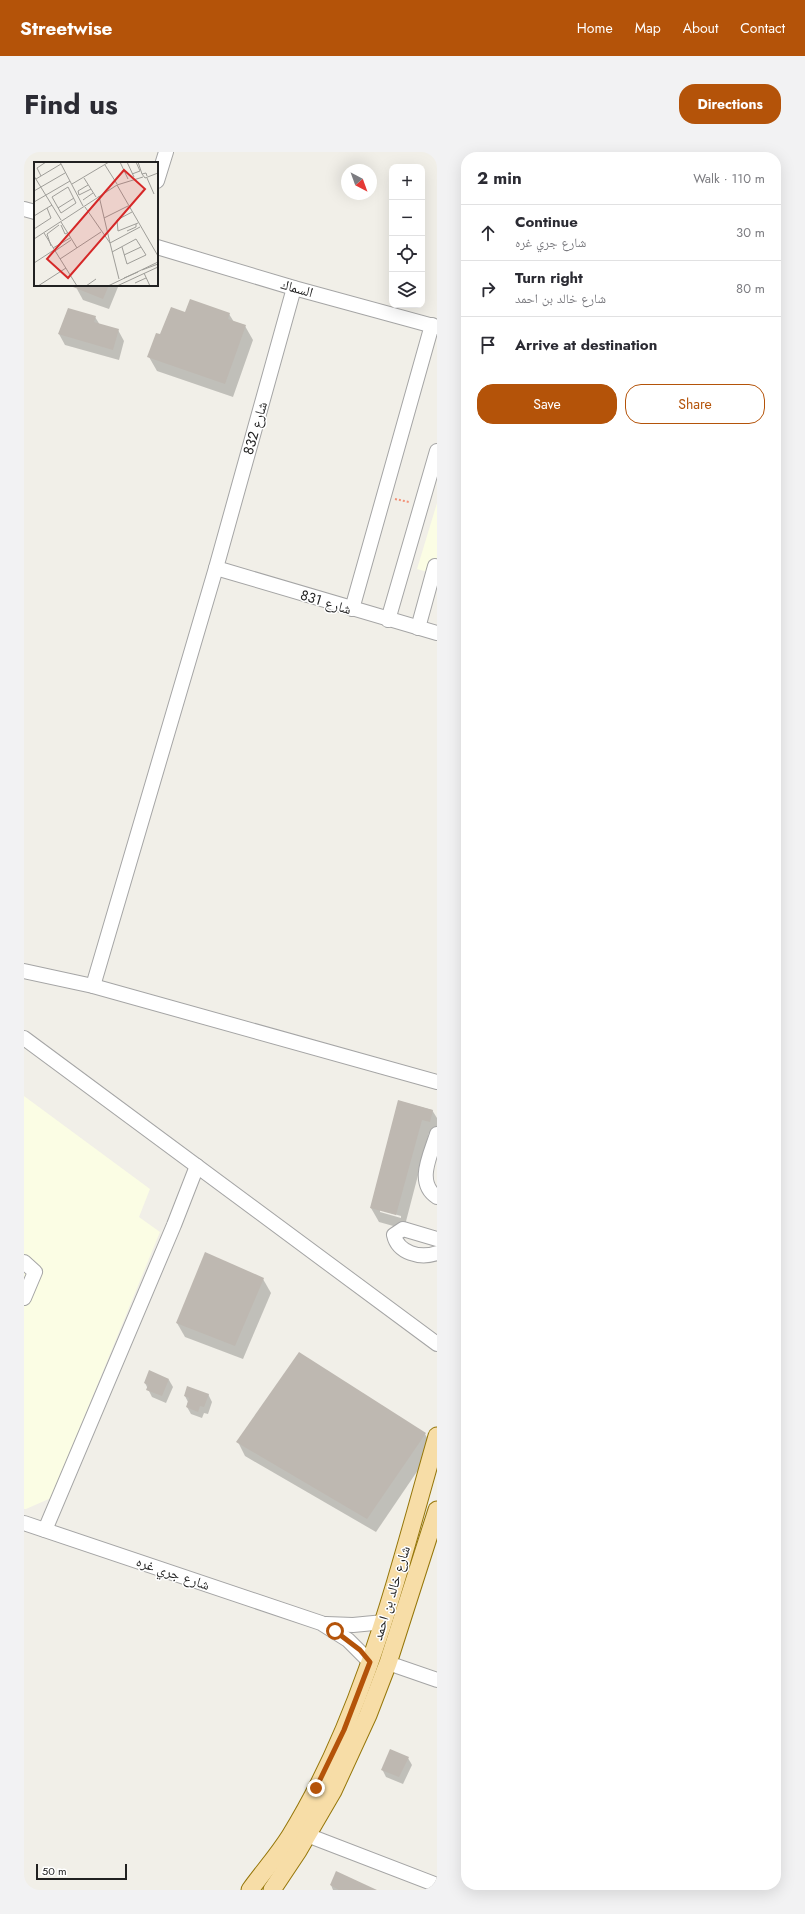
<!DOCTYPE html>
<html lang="en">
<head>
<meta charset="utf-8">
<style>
  :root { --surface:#fff; --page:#f2f2f3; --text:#2b2b33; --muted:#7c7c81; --line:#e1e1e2; --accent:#b45309 }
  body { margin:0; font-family:Jost,"Noto Naskh Arabic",sans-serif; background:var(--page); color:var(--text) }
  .controls { position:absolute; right:12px; top:12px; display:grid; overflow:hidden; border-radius:8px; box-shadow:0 4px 16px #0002 }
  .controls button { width:36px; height:36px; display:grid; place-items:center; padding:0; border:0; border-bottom:1px solid var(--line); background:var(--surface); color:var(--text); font:20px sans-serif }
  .compass { position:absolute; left:317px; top:12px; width:36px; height:36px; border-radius:50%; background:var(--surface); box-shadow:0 4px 16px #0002; rotate:139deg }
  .scale { position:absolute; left:12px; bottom:10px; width:91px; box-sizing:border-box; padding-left:4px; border:2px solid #212121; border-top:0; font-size:11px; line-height:14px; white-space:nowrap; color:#212121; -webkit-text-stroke:3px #fff; paint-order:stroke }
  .stop { position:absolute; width:12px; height:12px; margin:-9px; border:3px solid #b45309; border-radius:50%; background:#fff }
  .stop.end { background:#b45309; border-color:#fff; box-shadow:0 1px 4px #0008 }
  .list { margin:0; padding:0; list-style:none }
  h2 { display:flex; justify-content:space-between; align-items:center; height:52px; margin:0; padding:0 16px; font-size:17px }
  h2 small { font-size:13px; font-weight:400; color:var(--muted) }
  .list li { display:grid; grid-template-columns:26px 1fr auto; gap:12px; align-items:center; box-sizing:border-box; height:56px; padding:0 16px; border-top:1px solid var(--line) }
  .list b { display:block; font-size:15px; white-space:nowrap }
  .list p { margin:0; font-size:13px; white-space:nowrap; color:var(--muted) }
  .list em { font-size:13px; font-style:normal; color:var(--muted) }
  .actions { display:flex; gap:8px; padding:12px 16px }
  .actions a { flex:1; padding:9px 0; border:1px solid var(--accent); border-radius:16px; text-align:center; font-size:14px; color:var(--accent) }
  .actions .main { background:var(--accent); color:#fff }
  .icon { flex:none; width:22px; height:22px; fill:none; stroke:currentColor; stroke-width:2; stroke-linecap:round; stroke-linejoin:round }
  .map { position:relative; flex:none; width:413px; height:1738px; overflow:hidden; border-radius:16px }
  header { display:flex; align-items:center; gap:24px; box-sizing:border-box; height:56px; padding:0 20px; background:var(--accent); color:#fff }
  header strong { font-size:19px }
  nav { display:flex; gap:22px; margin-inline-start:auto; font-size:14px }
  .intro { display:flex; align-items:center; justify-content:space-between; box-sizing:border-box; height:96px; padding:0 24px }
  h1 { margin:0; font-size:28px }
  .button { padding:10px 18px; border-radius:16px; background:var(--accent); color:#fff; font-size:14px; font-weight:700 }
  main { display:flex; gap:24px; padding:0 24px }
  aside { flex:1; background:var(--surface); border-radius:16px; box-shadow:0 4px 16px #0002 }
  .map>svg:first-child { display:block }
  .education { fill:#fbfde4 }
  .shadow { fill:#0003; fill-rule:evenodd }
  .building { fill:#beb8b1 }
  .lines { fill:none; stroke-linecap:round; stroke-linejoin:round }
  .minor-casing { stroke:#a5a5a5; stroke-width:16 }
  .major-casing { stroke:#957609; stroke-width:19 }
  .path { stroke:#f29278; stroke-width:2; stroke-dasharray:2 2; stroke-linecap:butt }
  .minor { stroke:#fff; stroke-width:14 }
  .major { stroke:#f7dda7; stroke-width:17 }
  .route { stroke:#b45309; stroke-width:5 }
  .labels { text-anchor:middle; stroke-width:3; stroke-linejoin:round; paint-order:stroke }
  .street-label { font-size:14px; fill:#212121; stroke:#fff }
  .inset-road { fill:none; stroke:#9e9d98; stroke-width:1 }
  .view { fill:#d62828; fill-opacity:0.15; stroke:#d62828; stroke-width:2 }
  .inset-edge { fill:none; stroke:#212121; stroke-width:2 }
</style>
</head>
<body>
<header>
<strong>Streetwise</strong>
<nav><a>Home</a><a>Map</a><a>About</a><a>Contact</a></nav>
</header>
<div class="intro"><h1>Find us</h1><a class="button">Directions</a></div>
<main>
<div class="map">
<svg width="413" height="1738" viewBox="0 0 413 1738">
  <rect width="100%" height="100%" fill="#f1efe8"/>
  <g class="education">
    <path d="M413 351V423L393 417Z"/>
    <path d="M0 944 126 1037 115 1065 136 1080 27 1346 2 1357H0Z"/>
  </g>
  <g class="shadow">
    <path d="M54 133H93L94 135 85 157 59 148 53 137Z"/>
    <path d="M162 162H205L210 170 221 174 229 188 209 245 133 219 125 205Z"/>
    <path d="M71 165 76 173 94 178 100 189 95 208 41 193 35 182Z"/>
    <path d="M375 949 408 958 413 966V983L405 981 380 1077 355 1070 347 1056ZM356 1058 377 1064V1066L356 1060Z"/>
    <path d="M239 1127 247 1141 219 1207 161 1185 153 1171Z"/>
    <path d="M275 1202 401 1282 409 1296 352 1380 221 1304 214 1290Z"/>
    <path d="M145 1228 149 1235 142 1251 128 1245 121 1231Z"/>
    <path d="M184 1242 188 1250 184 1262 180 1261 178 1266 167 1262 163 1255 164 1250 161 1244Z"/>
    <path d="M384 1606 388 1613 379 1632 362 1625 358 1617Z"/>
    <path d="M307 1733 351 1738H309Z"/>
  </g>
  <g class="building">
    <path d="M44 133H85L79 147Z"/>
    <path d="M166 147 206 161 204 167 222 173 201 232 123 205 132 181 136 182 147 155 161 160Z"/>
    <path d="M44 156 72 164 70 170 95 177 89 198 34 182Z"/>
    <path d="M374 948 409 958 406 970 398 968 372 1063 346 1056Z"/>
    <path d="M181 1100 240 1126 211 1194 152 1171Z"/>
    <path d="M275 1200 402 1281 343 1367 212 1290Z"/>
    <path d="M125 1218 145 1227 138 1244 122 1238 124 1233 120 1231Z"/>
    <path d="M163 1234 185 1242 180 1255 176 1254 174 1260 162 1255 165 1246 160 1244Z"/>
    <path d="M366 1597 385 1605 375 1625 357 1618Z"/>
    <path d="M312 1719 353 1738H315L306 1733Z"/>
  </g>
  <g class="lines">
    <defs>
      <g id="minor">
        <path d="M133 29 142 0"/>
        <path d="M0 57 11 60"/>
        <path d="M133 95 270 136 413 175"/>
        <path d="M192 416 413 481"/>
        <path d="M328 457 408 173"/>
        <path d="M364 468 413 299"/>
        <path d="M394 476 411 414"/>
        <path d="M0 819 69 834 413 930"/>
        <path d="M69 834 192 416 270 136"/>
        <path d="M0 886 413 1192"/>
        <path d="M413 982C407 1002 391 1031 413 1045"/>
        <path d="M413 1087 379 1077 370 1083C374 1101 396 1107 413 1101"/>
        <path d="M0 1110 11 1120 0 1146"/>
        <path d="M0 1371 297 1471 324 1488 346 1510"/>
        <path d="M21 1378 150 1073 173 1014"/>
        <path d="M302 1472 329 1473 360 1470"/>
        <path d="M364 1511 413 1528"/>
        <path d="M283 1683 413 1733"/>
      </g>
      <g id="major">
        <path d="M226 1738C239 1720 254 1703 266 1684 341 1562 374 1420 413 1284"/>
        <path d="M248 1738 274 1699 309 1639 344 1563 364 1511 413 1358"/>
      </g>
    </defs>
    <use href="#minor" class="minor-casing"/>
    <use href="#major" class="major-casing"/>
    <path class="path" d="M371 347 385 350"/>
    <use href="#minor" class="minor"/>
    <use href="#major" class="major"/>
  </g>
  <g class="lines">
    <path class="route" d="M292 1636 320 1578 346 1510 336 1498 311 1479"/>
  </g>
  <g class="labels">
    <g class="street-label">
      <text transform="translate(273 136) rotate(16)" y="5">السماك</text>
      <text transform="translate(231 276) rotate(-74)" y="5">شارع 832</text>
      <text transform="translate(302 450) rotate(17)" y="5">شارع 831</text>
      <text transform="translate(149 1421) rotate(19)" y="5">شارع جري غره</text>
      <text transform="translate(367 1441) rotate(-73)" y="5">شارع خالد بن احمد</text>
    </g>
  </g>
  <g transform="translate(10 10)">
    <rect width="124" height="124" fill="#f1efe8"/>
    <path class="inset-road" d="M26 0 49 44M86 0 94 17M93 0 100 15M104 0 108 12M71 3 83 22M98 12 106 9 102 0M0 14 27 58M7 14 3 6 12 0M113 14 112 11 108 12 111 16 124 11M50 16 62 35M113 16 120 32M2 17 27 2M38 22 75 0M54 23 44 29 45 33 57 27M83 23 124 94M34 25 42 41 27 51 18 35ZM0 29 31 11M65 34 76 81 106 65M49 38 59 31M0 40 36 19M51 45 76 81 85 117M24 46 40 36M98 50 83 58 84 69 104 61M0 54 18 43M70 56 94 44M27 60 43 86M27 63 31 72 33 71M0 67 17 56 13 46M93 69 102 65V62M10 71 43 124M0 77 83 23 109 15M17 84 13 72 25 63M19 86 36 76M21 89 37 78M78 90 102 77 112 93 93 102 88 85M90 93 107 85M26 97 67 70M0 101 20 88M108 108 124 102M110 111 116 124M90 116 104 110M101 121 112 116M4 124 32 106M52 124 62 117M74 124 124 100M83 124 124 105"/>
    <path class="view" d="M90 8 111 27 34 116 13 97Z"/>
    <rect width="124" height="124" class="inset-edge"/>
  </g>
</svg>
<div class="controls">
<button>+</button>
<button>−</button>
<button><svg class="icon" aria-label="locate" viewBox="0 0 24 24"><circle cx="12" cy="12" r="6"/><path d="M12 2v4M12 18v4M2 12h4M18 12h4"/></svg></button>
<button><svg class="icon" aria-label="layers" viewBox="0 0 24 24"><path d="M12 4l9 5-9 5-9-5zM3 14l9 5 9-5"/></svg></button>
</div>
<svg class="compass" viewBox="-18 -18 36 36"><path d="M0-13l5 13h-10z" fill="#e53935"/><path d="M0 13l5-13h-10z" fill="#7c7c81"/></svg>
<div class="scale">50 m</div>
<div class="stop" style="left:311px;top:1479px"></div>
<div class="stop end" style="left:292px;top:1636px"></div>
</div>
<aside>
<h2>2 min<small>Walk · 110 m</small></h2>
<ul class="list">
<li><svg class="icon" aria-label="ahead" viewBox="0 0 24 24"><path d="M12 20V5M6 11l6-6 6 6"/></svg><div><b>Continue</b><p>شارع جري غره</p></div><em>30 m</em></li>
<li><svg class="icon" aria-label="right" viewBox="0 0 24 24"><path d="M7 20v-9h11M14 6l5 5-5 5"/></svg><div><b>Turn right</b><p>شارع خالد بن احمد</p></div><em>80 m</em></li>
<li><svg class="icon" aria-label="arrive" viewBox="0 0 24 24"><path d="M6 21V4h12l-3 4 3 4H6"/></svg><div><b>Arrive at destination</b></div></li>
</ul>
<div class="actions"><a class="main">Save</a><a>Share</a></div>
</aside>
</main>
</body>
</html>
